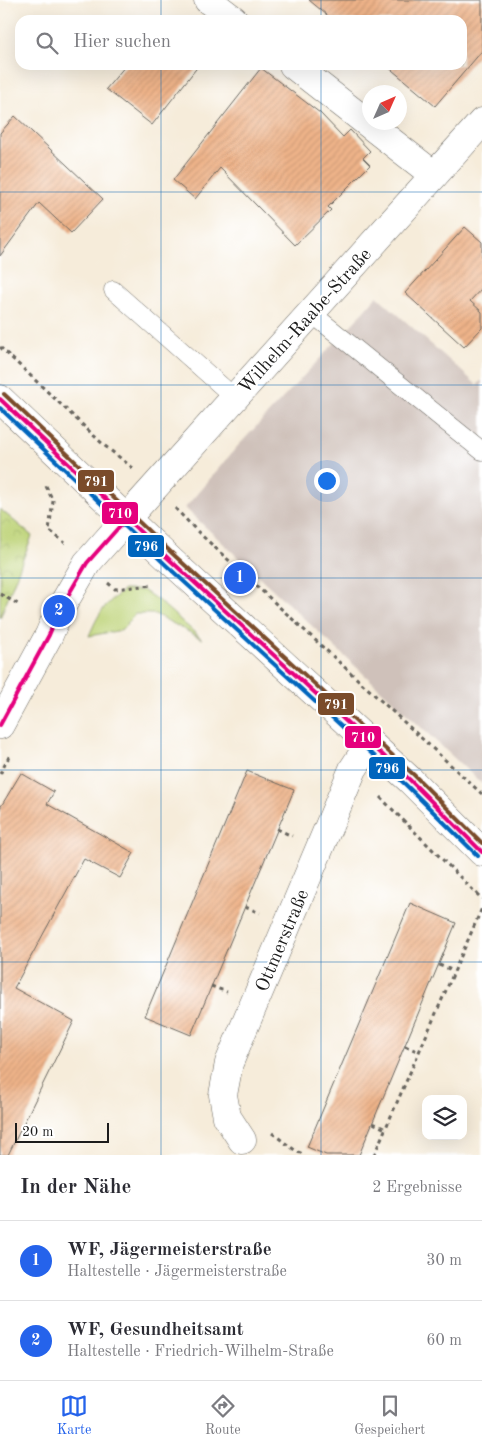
<!DOCTYPE html>
<html lang="de">
<head>
<meta charset="utf-8">
<style>
  :root { --surface:#fff; --page:#f2f2f3; --text:#2b2b33; --muted:#7c7c81; --line:#e1e1e2; --accent:#2563eb }
  body { margin:0; font-family:"Old Standard TT",serif; background:var(--page); color:var(--text) }
  .controls { position:absolute; right:15px; bottom:15px; display:grid; overflow:hidden; border-radius:10px; box-shadow:0 5px 20px #0002 }
  .controls button { width:45px; height:45px; display:grid; place-items:center; padding:0; border:0; border-bottom:1px solid var(--line); background:var(--surface); color:var(--text); font:25px sans-serif }
  .compass { position:absolute; left:362px; top:85px; width:45px; height:45px; border-radius:50%; background:var(--surface); box-shadow:0 5px 20px #0002; rotate:45deg }
  .scale { position:absolute; left:15px; bottom:12px; width:94px; box-sizing:border-box; padding-left:5px; border:2px solid #1c1c1c; border-top:0; font-size:14px; line-height:18px; white-space:nowrap; color:#1c1c1c; -webkit-text-stroke:4px #fff; paint-order:stroke }
  .you { position:absolute; left:326px; top:480px; width:18px; height:18px; margin:-12px; border:4px solid #fff; border-radius:50%; background:#1a73e8; box-shadow:0 0 0 8px #1a73e833 }
  .badge { display:grid; place-items:center; width:32px; height:32px; border-radius:50%; background:var(--accent); color:#fff; font-size:16px; font-weight:700 }
  .pin { position:absolute; translate:-50% -50%; border:2px solid #fff; box-shadow:0 1px 5px #0006 }
  .list { margin:0; padding:0; list-style:none }
  h2 { display:flex; justify-content:space-between; align-items:center; height:65px; margin:0; padding:0 20px; font-size:21px }
  h2 small { font-size:16px; font-weight:400; color:var(--muted) }
  .list li { display:grid; grid-template-columns:32px 1fr auto; gap:15px; align-items:center; box-sizing:border-box; height:80px; padding:0 20px; border-top:1px solid var(--line) }
  .list b { display:block; font-size:19px; white-space:nowrap }
  .list p { margin:0; font-size:16px; white-space:nowrap; color:var(--muted) }
  .list em { font-size:16px; font-style:normal; color:var(--muted) }
  .icon { flex:none; width:28px; height:28px; fill:none; stroke:currentColor; stroke-width:2; stroke-linecap:round; stroke-linejoin:round }
  .map { position:relative; flex:none; width:482px; height:1155px; overflow:hidden }
  .search { position:absolute; background:var(--surface); box-shadow:0 5px 20px #0002; left:15px; right:15px; top:15px; height:55px; display:flex; align-items:center; gap:12px; box-sizing:border-box; padding:0 18px; border-radius:15px; color:var(--muted); font-size:19px }
  .sheet { height:225px; background:var(--surface) }
  nav { display:flex; justify-content:space-around; align-items:center; box-sizing:border-box; height:70px; border-top:1px solid var(--line); background:var(--surface); font-size:14px; color:var(--muted) }
  nav a { display:grid; justify-items:center; gap:2px }
  nav .on { color:var(--accent) }
  .map>svg:first-child { display:block }
  .industrial { fill:#cfc1ba }
  .grass { fill:#bdd377; stroke:#6c784a }
  .park { fill:url(#park-crowns); stroke:#6c784a }
  .building { fill:url(#building-hatch) }
  .lines { fill:none; stroke-linecap:round; stroke-linejoin:round }
  .service-casing { stroke:#68655e; stroke-width:19 }
  .minor-casing { stroke:#68655e; stroke-width:29 }
  .secondary-casing { stroke:#68655e; stroke-width:29 }
  .primary-casing { stroke:#68655e; stroke-width:29 }
  .path { stroke:#68655e; stroke-width:3; stroke-dasharray:4 4; stroke-linecap:butt }
  .service { stroke:#fff; stroke-width:18 }
  .minor { stroke:#fff; stroke-width:28 }
  .secondary { stroke:#fff; stroke-width:28 }
  .primary { stroke:#fff; stroke-width:28 }
  .bus-1-casing { stroke:#fff; stroke-width:8 }
  .bus-2-casing { stroke:#fff; stroke-width:8 }
  .bus-3-casing { stroke:#fff; stroke-width:8 }
  .bus-1 { stroke:#e5007d; stroke-width:4 }
  .bus-2 { stroke:#0065bd; stroke-width:4 }
  .bus-3 { stroke:#7a4b2a; stroke-width:4 }
  .grid { fill:none; stroke:#1f6fb2; stroke-width:1; stroke-opacity:0.55 }
  .labels { text-anchor:middle; stroke-width:4.5; stroke-linejoin:round; paint-order:stroke }
  .street-label { font-size:19px; fill:#1c1c1c; stroke:#fff }
  .line-badge { stroke:#fff; stroke-width:2 }
  .badge-label { font-size:14px; text-anchor:middle; font-weight:bold; fill:#fff }
</style>
</head>
<body>
<div class="map">
<svg width="482" height="1155" viewBox="0 0 482 1155">
  <defs>
    <pattern id="park-crowns" width="20" height="18" patternUnits="userSpaceOnUse" patternTransform="scale(1.25)"><rect width="20" height="18" fill="#bdd377"/><path d="M2 6a3 3 0 1 1 6 0M12 15a3 3 0 1 1 6 0" fill="none" stroke="#a2b566"/></pattern>
    <pattern id="building-hatch" width="6" height="6" patternUnits="userSpaceOnUse" patternTransform="scale(1.25)"><rect width="6" height="6" fill="#eeb389"/><path d="M-1 1l2-2M0 6l6-6M5 7l2-2" fill="none" stroke="#cc9976"/></pattern>
  </defs>
  <rect width="100%" height="100%" fill="#fff"/>
  <filter id="ink" filterUnits="userSpaceOnUse"><feTurbulence type="fractalNoise" baseFrequency=".02" numOctaves="2"/><feDisplacementMap in="SourceGraphic" scale="10" xChannelSelector="R" yChannelSelector="G"/><feConvolveMatrix kernelMatrix="1 2 1 2 8 2 1 2 1" color-interpolation-filters="sRGB"/></filter>
  <filter id="wash" filterUnits="userSpaceOnUse"><feTurbulence type="fractalNoise" baseFrequency=".0096" numOctaves="4" result="noise"/><feDisplacementMap in="SourceGraphic" scale="20" xChannelSelector="R" yChannelSelector="G"/><feGaussianBlur stdDeviation="1.12" result="paint"/><feColorMatrix in="noise" values="0 0 0 0 0 0 0 0 0 0 0 0 0 0 0 0 0 1.4 0 .05"/><feComposite in="paint" operator="in"/></filter>
  <g filter="url(#wash)">
    <rect width="100%" height="100%" fill="#f6ecda"/>
    <path class="industrial" d="M377 296 477 385 482 380V784L185 508 236 448 356 320Z"/>
    <path class="grass" d="M124 590H143L159 601 202 639 155 614H135L122 630 89 636C99 612 104 605 124 590Z"/>
    <path class="park" d="M0 509 32 536 0 618Z"/>
    <g id="blocks">
      <g class="building">
        <path d="M309 0H482V51L435 106 386 65H462V20H333Z"/>
        <path d="M126 65H199L152 125 106 89Z"/>
        <path d="M261 68 320 113 343 137 350 130 370 151 363 158 370 165 328 207 331 210 295 245 220 168 195 199 173 180Z"/>
        <path d="M15 116 103 199 71 233 39 203 0 256V133Z"/>
        <path d="M465 227 482 242V288L470 301 482 312V328L464 347 405 293Z"/>
        <path d="M247 771 294 790 191 1035 145 1016Z"/>
        <path d="M21 773 54 792 47 804 134 853 120 878 84 859 14 988 74 1021 8 1155H0V808Z"/>
        <path d="M410 903 456 923 359 1155H326L307 1147Z"/>
      </g>
    </g>
  </g>
  <g filter="url(#ink)">
    <use href="#blocks" fill-opacity="0" stroke="#68655e" stroke-width="1"/>
    <g class="lines">
      <defs>
        <g id="service">
          <path d="M113 290 235 398"/>
          <path d="M310 312 482 451"/>
        </g>
        <g id="minor">
          <path d="M208 0 234 20"/>
          <path d="M293 65 434 175"/>
          <path d="M126 519 482 122"/>
          <path d="M242 1140 227 1117 223 1095 229 1063 353 769 370 743"/>
        </g>
        <path id="secondary" d="M0 725 49 635 59 611 87 563 126 519"/>
        <path id="primary" d="M0 399 171 561 410 780 482 852"/>
      </defs>
      <use href="#service" class="service-casing"/>
      <use href="#minor" class="minor-casing"/>
      <use href="#secondary" class="secondary-casing"/>
      <use href="#primary" class="primary-casing"/>
      <g class="path">
        <path d="M0 347 105 446 133 468"/>
        <path d="M46 486 53 501 49 530 65 543"/>
        <path d="M175 508 197 531 482 794"/>
        <path d="M108 583 115 589 152 585"/>
        <path d="M0 594 18 604"/>
        <path d="M0 774 11 753"/>
        <path d="M380 797 482 899"/>
        <path d="M277 829 292 836"/>
        <path d="M245 907 260 913"/>
        <path d="M439 965 454 971"/>
        <path d="M211 986 227 992"/>
        <path d="M405 1046 419 1052"/>
        <path d="M373 1123 386 1129"/>
        <path d="M272 1133 296 1151 305 1155"/>
        <path d="M374 1155 482 908"/>
      </g>
      <use href="#service" class="service"/>
      <use href="#minor" class="minor"/>
      <use href="#secondary" class="secondary"/>
      <use href="#primary" class="primary"/>
      <defs>
        <g id="bus-1">
          <path d="M0 399 171 561 410 780 482 852"/>
          <path d="M0 725 49 635 59 611 87 563 126 519"/>
        </g>
        <path id="bus-2" d="M0 408 167 566 406 785 478 856"/>
        <path id="bus-3" d="M4 394 175 556 414 775 482 843"/>
      </defs>
      <use href="#bus-1" class="bus-1-casing"/>
      <use href="#bus-2" class="bus-2-casing"/>
      <use href="#bus-3" class="bus-3-casing"/>
      <use href="#bus-1" class="bus-1"/>
      <use href="#bus-2" class="bus-2"/>
      <use href="#bus-3" class="bus-3"/>
    </g>
  </g>
  <path class="grid" d="M161 0V20M321 0V20M161 65V1155M321 65V1155M0 192H482M0 385H482M0 578H482M0 770H482M0 962H482"/>
  <g class="labels">
    <g class="street-label">
      <text transform="translate(304 320) rotate(-48)" y="7">Wilhelm-Raabe-Straße</text>
      <text transform="translate(281 940) rotate(-67)" y="7">Ottmerstraße</text>
    </g>
  </g>
  <g class="line-badge">
    <rect x="77" y="469" width="38" height="24" rx="5" fill="#7a4b2a"/>
    <rect x="101" y="501" width="38" height="24" rx="5" fill="#e5007d"/>
    <rect x="127" y="534" width="38" height="24" rx="5" fill="#0065bd"/>
    <rect x="317" y="692" width="38" height="24" rx="5" fill="#7a4b2a"/>
    <rect x="344" y="725" width="38" height="24" rx="5" fill="#e5007d"/>
    <rect x="368" y="756" width="38" height="24" rx="5" fill="#0065bd"/>
  </g>
  <g class="badge-label">
    <text x="96" y="486">791</text>
    <text x="120" y="518">710</text>
    <text x="146" y="551">796</text>
    <text x="336" y="709">791</text>
    <text x="363" y="742">710</text>
    <text x="387" y="773">796</text>
  </g>
</svg>
<div class="controls">
<button><svg class="icon" aria-label="layers" viewBox="0 0 24 24"><path d="M12 4l9 5-9 5-9-5zM3 14l9 5 9-5"/></svg></button>
</div>
<svg class="compass" viewBox="-18 -18 36 36"><path d="M0-13l5 13h-10z" fill="#e53935"/><path d="M0 13l5-13h-10z" fill="#7c7c81"/></svg>
<div class="scale">20 m</div>
<div class="you"></div>
<div class="pin badge" style="left:240px;top:578px">1</div>
<div class="pin badge" style="left:59px;top:611px">2</div>
<div class="search"><svg class="icon" aria-label="search" viewBox="0 0 24 24"><circle cx="10" cy="10" r="6"/><path d="M15 15l6 6"/></svg>Hier suchen</div>
</div>
<section class="sheet">
<h2>In der Nähe<small>2 Ergebnisse</small></h2>
<ul class="list">
<li><span class="badge">1</span><div><b>WF, Jägermeisterstraße</b><p>Haltestelle · Jägermeisterstraße</p></div><em>30 m</em></li>
<li><span class="badge">2</span><div><b>WF, Gesundheitsamt</b><p>Haltestelle · Friedrich-Wilhelm-Straße</p></div><em>60 m</em></li>
</ul>
</section>
<nav>
<a class="on"><svg class="icon" aria-label="map" viewBox="0 0 24 24"><path d="M3 6l6-2 6 2 6-2v14l-6 2-6-2-6 2zM9 4v14M15 6v14"/></svg>Karte</a>
<a><svg class="icon" aria-label="directions" viewBox="0 0 24 24"><path d="M12 3l9 9-9 9-9-9zM9 14v-3h6M13 9l2 2-2 2"/></svg>Route</a>
<a><svg class="icon" aria-label="saved" viewBox="0 0 24 24"><path d="M7 4h10v16l-5-4-5 4z"/></svg>Gespeichert</a>
</nav>
</body>
</html>
